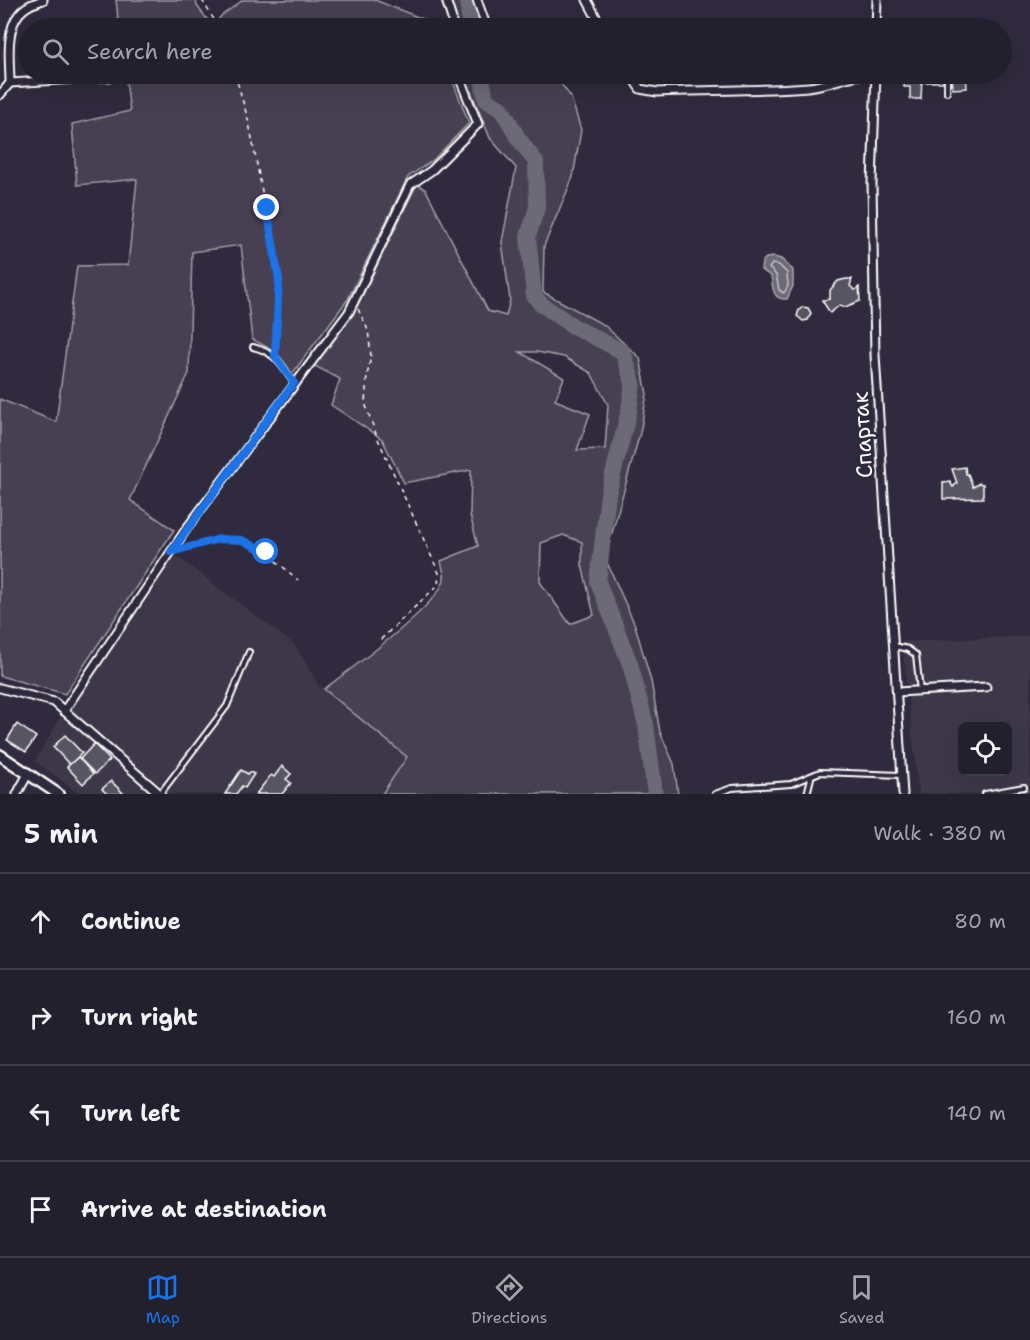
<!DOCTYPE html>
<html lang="en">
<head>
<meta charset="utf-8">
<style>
  :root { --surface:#23202e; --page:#2b2836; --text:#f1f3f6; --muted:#a3a3aa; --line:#403e4a; --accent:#1a73e8 }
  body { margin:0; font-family:"Shantell Sans",sans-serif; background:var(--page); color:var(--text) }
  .controls { position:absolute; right:18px; bottom:18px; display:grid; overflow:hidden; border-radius:9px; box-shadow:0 6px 24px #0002 }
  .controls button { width:54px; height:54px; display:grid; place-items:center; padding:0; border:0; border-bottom:2px solid var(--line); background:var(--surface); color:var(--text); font:30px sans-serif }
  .stop { position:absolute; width:18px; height:18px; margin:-14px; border:4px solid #1a73e8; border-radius:50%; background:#fff }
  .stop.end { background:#1a73e8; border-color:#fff; box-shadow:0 2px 6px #0008 }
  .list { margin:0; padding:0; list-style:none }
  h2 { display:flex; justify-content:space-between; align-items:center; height:78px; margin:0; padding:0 24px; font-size:26px }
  h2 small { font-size:20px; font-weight:400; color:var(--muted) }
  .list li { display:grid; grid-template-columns:39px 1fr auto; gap:18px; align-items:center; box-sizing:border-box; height:96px; padding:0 24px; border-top:2px solid var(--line) }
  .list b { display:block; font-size:22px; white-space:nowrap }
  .list em { font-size:20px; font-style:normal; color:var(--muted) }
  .icon { flex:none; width:33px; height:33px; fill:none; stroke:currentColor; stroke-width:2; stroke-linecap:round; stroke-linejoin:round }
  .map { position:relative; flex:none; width:1030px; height:794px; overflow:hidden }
  .search { position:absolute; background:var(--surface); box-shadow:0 6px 24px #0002; left:18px; right:18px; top:18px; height:66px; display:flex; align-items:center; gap:15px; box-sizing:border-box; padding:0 21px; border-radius:33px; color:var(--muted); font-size:22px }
  .sheet { height:462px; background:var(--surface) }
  nav { display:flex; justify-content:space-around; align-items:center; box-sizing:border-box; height:84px; border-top:2px solid var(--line); background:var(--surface); font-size:16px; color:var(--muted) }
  nav a { display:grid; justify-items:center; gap:3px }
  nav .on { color:var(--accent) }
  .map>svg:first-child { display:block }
  .built { fill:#3c3749; fill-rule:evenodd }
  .green { fill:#464152; stroke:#a2a0a8; stroke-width:1.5; fill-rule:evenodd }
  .water { fill:#6d6a77; stroke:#a7a6ad; stroke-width:1.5 }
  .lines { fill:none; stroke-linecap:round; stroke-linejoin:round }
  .shore { stroke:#c5c3c9; stroke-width:1.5 }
  .river { stroke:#6d6a77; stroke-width:16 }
  .building { fill:#595564; stroke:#fff; stroke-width:1.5 }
  .lane-casing { stroke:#fff; stroke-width:8 }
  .street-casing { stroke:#fff; stroke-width:11 }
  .secondary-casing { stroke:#fff; stroke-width:14 }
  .path { stroke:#fff; stroke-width:1.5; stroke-dasharray:4.5 4.5; stroke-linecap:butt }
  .lane { stroke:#2f2a3d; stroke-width:4 }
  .street { stroke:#2f2a3d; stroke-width:7 }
  .secondary { stroke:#2f2a3d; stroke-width:9 }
  .route { stroke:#1a73e8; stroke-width:8 }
  .labels { text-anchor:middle; stroke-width:5; stroke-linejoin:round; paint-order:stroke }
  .street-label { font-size:22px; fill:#fff; stroke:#2f2a3d }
</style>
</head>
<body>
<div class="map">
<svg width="1030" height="794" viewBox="0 0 1030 794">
  <rect width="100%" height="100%" fill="#2f2a3d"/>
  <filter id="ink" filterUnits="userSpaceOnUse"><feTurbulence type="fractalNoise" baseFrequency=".0167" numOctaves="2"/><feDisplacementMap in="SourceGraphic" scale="12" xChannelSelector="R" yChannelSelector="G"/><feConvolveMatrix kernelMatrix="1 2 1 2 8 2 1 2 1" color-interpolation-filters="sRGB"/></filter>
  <g filter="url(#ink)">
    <g class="built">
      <path d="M171 552 295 645 318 684 407 758 382 794H80L35 761 64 711Z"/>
      <path d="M1030 636V794H919L902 642ZM962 726H1008V772H962Z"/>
    </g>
    <g class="green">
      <path d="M116 0H196L197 6 213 27 221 16 243 0H375L438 25V28H119Z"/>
      <path d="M449 0H474L480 28H456Z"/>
      <path d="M125 74H450L469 123 433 160 408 177 348 299 292 374C280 353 273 350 252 339L241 245 192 252 189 373 130 500 174 530 65 694 0 676V399L56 422 77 266 128 265 137 179 77 185 72 124 130 111Z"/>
      <path d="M464 74H491V75L535 81 556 77 571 97 581 130 573 177 544 246 543 292 604 325 640 358 647 394 640 433 605 558 635 625 651 681 660 732 674 764 678 794H382L407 757 324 689C347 672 441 604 444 579 445 574 442 567 441 561L478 546 470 515 471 470 404 483 382 439 331 405 340 379 313 365 360 300 417 184 426 190 488 311 506 316 510 300 502 242 516 168 490 138ZM520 352H537L564 357 591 373 608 405 605 449 577 450 590 414 555 400 564 378ZM563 535 582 542V565L594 615 570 624 540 582 541 543Z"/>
    </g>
    <path class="water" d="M774 257 781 259 793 270V286L787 299C772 300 773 288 771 276L761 270 762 262 766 258Z"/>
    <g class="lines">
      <path class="shore" d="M772 264 779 265 787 273 788 286 784 293 779 290 776 275 769 268Z"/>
      <g class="river">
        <path d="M467 0 470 28"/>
        <path d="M481 74 486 100 502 109 518 138 536 162 537 208 528 236 534 296 541 304 573 326 623 352 633 383 629 411 608 494 598 582 630 664 646 725 655 794"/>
      </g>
    </g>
    <g class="building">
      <path d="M943 74V82H923L922 75Z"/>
      <path d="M952 74H966L967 88 953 89Z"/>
      <path d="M904 77H922L921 99H910V87H904Z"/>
      <path d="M846 279H852L850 286 855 290 859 287 860 301 845 307 840 305 830 313 822 300 830 299V290L838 281Z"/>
      <path d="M803 307 808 308 811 313 808 320 803 321 797 316 799 310Z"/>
      <path d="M965 467 966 474H968L973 487 979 483 983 484V498L943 499V483L950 482 953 487 957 483 952 469Z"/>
      <path d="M17 724 36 737 26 752 7 740Z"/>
      <path d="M65 735 82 753 70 765 53 747Z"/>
      <path d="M94 744 110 760 95 774 80 759Z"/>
      <path d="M78 757 93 774 83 784 67 767Z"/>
      <path d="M282 766 291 774 286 779 291 783 282 794H256L271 775 274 777Z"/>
      <path d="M241 770 248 774 250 772 254 774 245 788 242 786 236 794H225Z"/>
      <path d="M111 781 124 794H107L102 789Z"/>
    </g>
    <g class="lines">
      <defs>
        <g id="lane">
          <path d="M939 28H947"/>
          <path d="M947 92V74"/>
          <path d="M253 347C275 352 281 365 294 383"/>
          <path d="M894 646 908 649 916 655 920 691"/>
          <path d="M160 794 227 706 249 652"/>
          <path d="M715 794 732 788 791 784 820 772 901 775"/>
          <path d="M807 794 811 778"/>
          <path d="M985 794 1024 787"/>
        </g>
        <g id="street">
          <path d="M446 0 452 19 451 28"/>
          <path d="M477 0 487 28"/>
          <path d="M587 0 602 28"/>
          <path d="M876 28 877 0"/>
          <path d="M630 74 640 89 657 92C707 90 758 91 808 87 830 85 850 74 871 74"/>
          <path d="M876 74 872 183 875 355 903 794"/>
          <path d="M10 83 125 76"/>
          <path d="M0 95 10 83C10 63 5 31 19 14 25 6 34 3 43 0"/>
          <path d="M0 688 54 702 160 794"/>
          <path d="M897 692 986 687"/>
          <path d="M64 711 187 528 349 312 410 185 432 170 478 124 458 74"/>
          <path d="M17 794 28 774"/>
        </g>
        <path id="secondary" d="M0 755 58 794"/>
      </defs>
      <use href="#lane" class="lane-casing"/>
      <use href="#street" class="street-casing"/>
      <use href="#secondary" class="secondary-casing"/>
      <g class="path">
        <path d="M202 0 219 28"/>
        <path d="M235 74 249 123 279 280 275 350"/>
        <path d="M132 75 138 74"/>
        <path d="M358 309 368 330 371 356 367 376 365 403 377 437 439 573 438 585 378 642"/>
        <path d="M184 549C239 527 257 544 298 580"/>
      </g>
      <use href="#lane" class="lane"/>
      <use href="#street" class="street"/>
      <use href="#secondary" class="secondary"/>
    </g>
  </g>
  <g class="lines" filter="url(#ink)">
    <path class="route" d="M266 552 242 540 219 539 171 552 294 383 275 356 279 280 267 208"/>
  </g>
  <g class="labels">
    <g class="street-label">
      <text transform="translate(862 435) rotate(-93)" y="8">Спартак</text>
    </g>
  </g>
</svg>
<div class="controls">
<button><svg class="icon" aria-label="locate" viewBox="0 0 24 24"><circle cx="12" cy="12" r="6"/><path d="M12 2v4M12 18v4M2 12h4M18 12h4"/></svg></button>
</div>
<div class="stop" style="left:266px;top:552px"></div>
<div class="stop end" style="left:267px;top:208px"></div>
<div class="search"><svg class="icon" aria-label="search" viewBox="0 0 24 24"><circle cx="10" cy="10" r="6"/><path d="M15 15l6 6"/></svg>Search here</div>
</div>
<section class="sheet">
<h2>5 min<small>Walk · 380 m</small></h2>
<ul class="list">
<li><svg class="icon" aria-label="ahead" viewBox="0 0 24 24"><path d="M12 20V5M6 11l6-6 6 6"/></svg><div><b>Continue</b></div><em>80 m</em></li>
<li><svg class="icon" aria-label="right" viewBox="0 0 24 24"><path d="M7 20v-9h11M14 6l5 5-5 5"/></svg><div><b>Turn right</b></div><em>160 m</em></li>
<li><svg class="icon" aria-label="left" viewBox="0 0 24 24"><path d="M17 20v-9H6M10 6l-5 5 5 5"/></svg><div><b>Turn left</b></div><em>140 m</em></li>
<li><svg class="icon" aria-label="arrive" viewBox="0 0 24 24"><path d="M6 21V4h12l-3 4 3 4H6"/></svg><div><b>Arrive at destination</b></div></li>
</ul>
</section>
<nav>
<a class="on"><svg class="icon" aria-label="map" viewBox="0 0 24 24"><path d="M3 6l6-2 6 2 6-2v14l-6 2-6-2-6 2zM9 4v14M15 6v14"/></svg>Map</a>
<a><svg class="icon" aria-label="directions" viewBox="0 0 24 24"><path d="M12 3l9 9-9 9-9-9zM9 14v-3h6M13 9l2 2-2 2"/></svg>Directions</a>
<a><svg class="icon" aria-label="saved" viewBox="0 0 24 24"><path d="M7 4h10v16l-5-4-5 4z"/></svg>Saved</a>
</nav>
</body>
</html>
